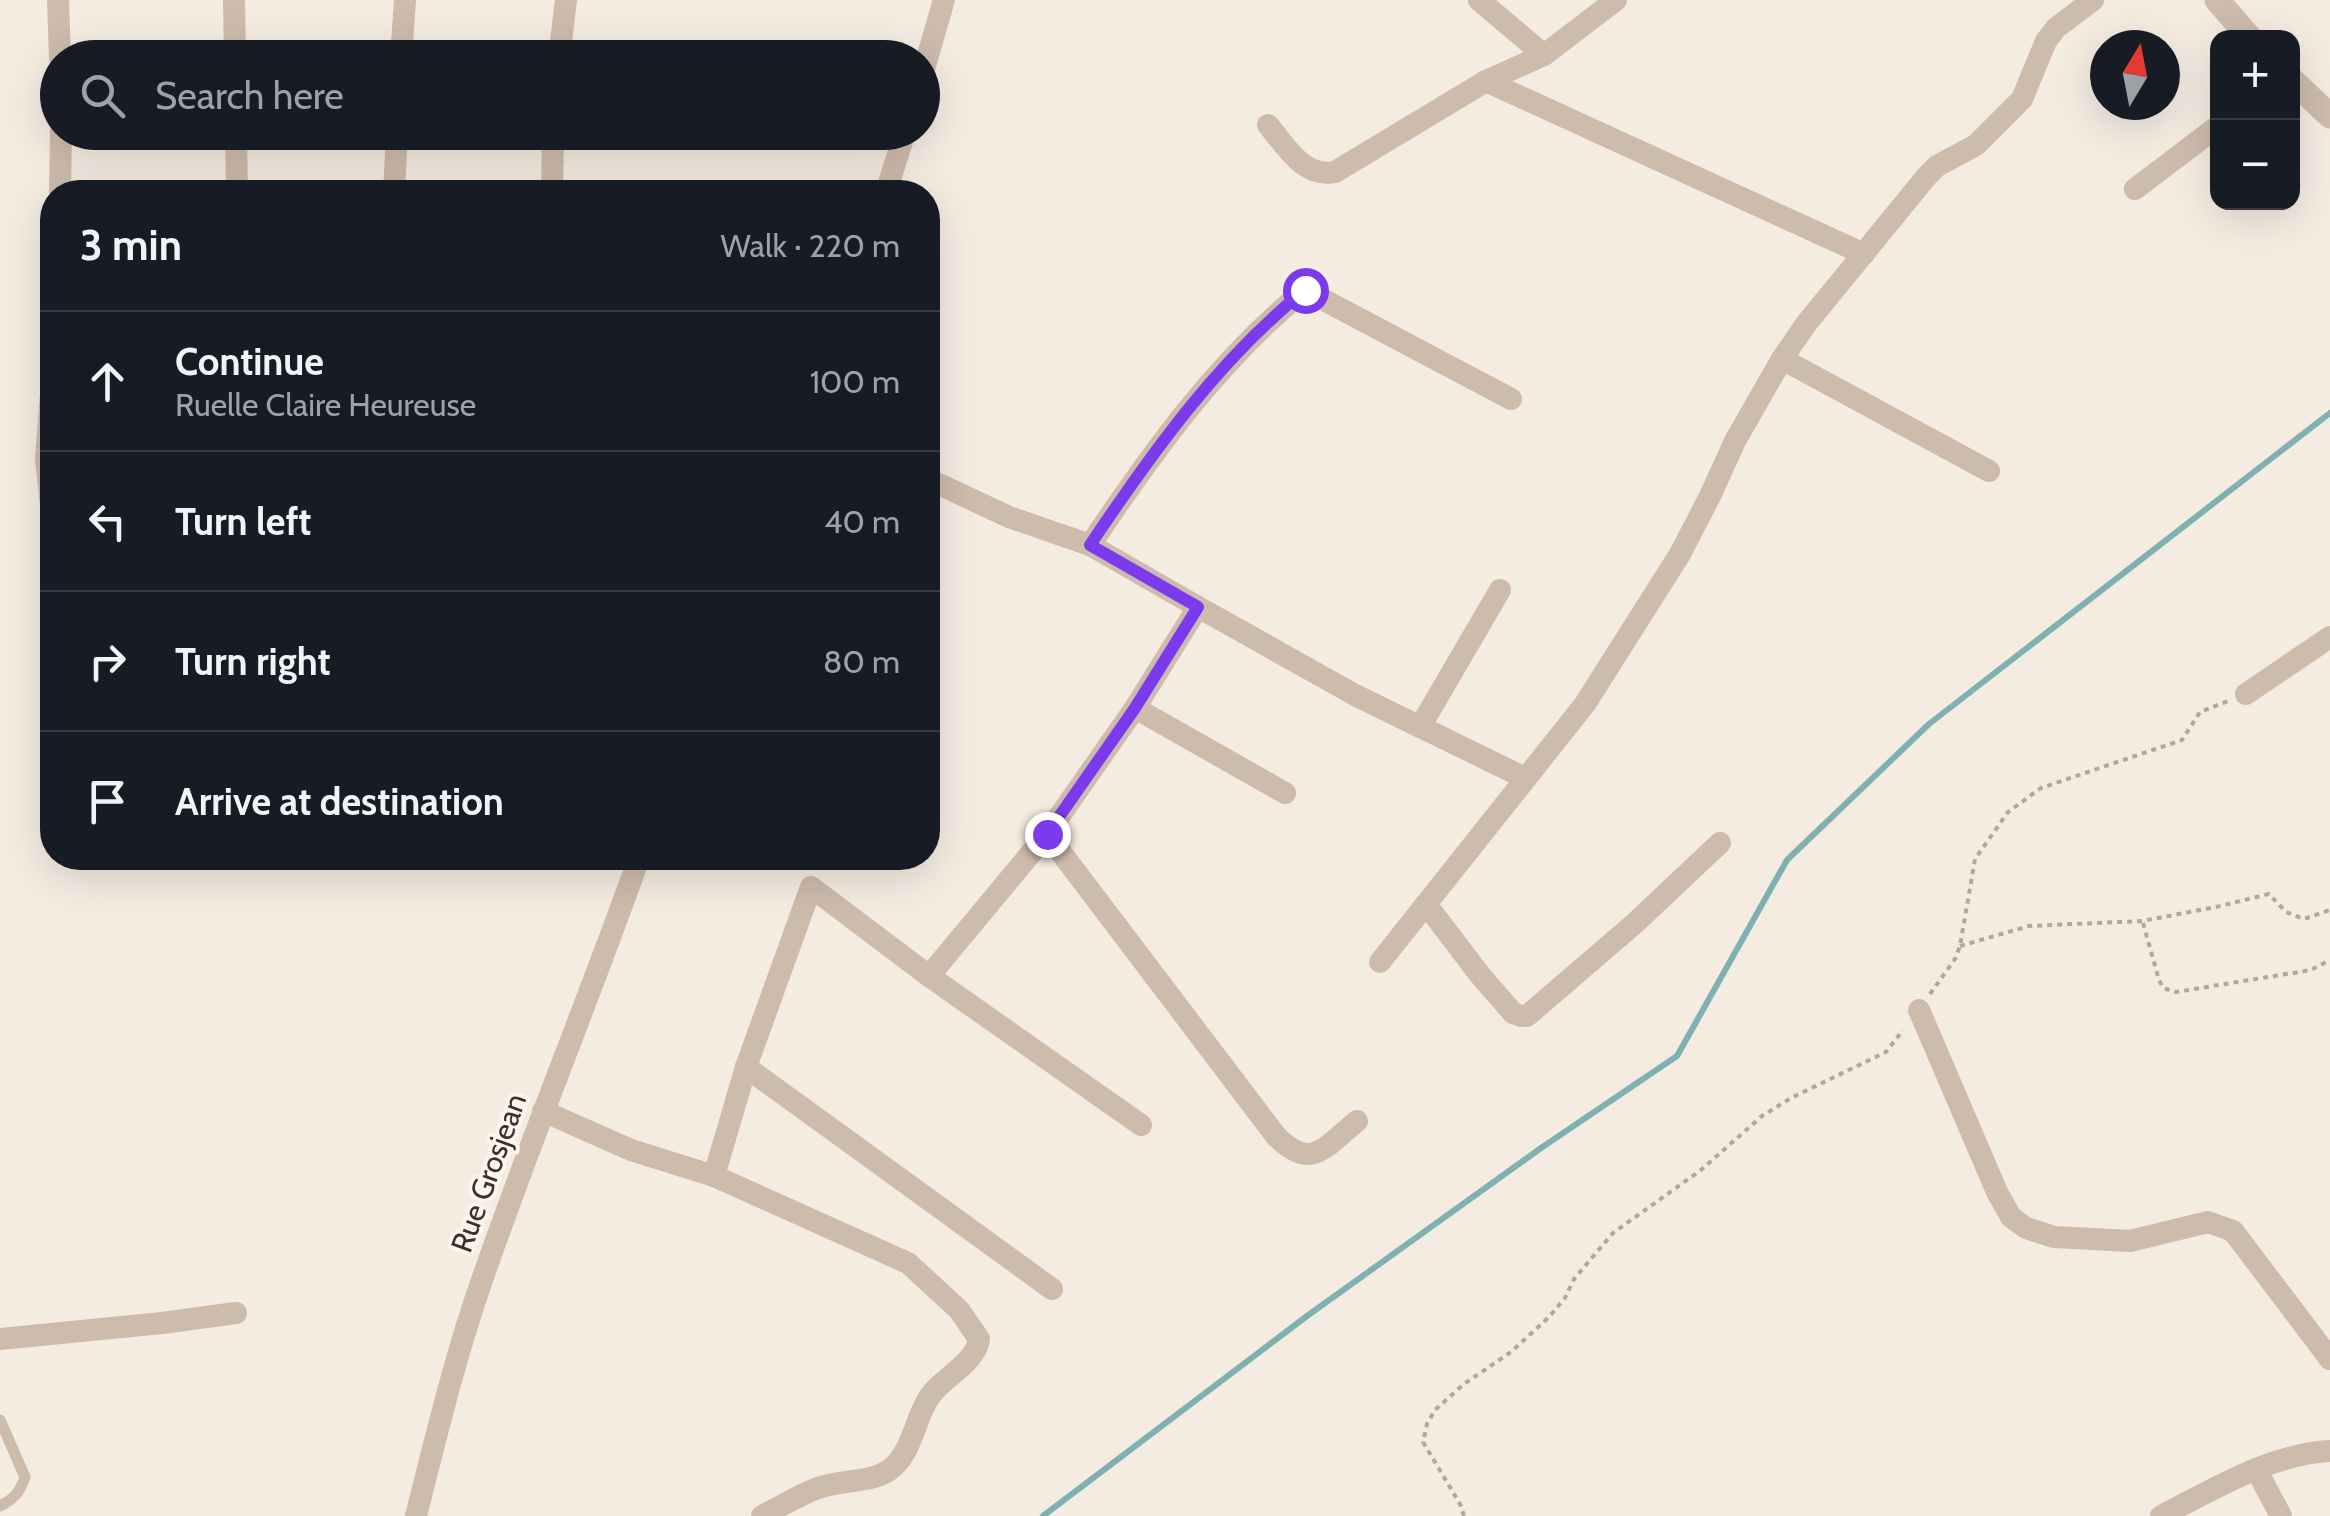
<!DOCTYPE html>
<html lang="en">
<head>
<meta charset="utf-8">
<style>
  :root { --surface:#171b24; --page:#242831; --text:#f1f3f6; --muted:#9ea1a6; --line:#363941 }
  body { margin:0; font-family:Cabin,sans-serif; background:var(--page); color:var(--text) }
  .controls { position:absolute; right:30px; top:30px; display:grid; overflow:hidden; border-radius:20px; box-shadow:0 10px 40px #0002 }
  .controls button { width:90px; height:90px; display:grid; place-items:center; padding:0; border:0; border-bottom:2px solid var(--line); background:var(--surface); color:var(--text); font:50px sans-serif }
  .compass { position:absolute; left:2090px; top:30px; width:90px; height:90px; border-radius:50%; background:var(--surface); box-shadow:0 10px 40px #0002; rotate:10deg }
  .stop { position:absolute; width:30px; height:30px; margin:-22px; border:8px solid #7c3aed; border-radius:50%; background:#fff }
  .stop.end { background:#7c3aed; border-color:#fff; box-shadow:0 2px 10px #0008 }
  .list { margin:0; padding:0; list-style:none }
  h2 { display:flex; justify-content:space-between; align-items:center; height:130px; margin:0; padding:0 40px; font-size:42px }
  h2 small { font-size:32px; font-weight:400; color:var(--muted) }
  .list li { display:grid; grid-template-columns:65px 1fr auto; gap:30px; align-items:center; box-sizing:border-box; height:140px; padding:0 40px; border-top:2px solid var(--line) }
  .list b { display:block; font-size:38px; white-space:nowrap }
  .list p { margin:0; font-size:32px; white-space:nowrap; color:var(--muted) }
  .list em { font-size:32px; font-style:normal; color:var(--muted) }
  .icon { flex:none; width:55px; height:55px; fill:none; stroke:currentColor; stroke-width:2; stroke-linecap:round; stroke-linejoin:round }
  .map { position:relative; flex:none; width:2330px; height:1516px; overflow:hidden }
  .search { position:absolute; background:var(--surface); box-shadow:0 10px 40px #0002; left:40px; top:40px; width:900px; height:110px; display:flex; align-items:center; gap:25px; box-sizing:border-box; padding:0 35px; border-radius:55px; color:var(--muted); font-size:38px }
  .panel { position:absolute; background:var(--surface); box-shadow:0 10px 40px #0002; left:40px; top:180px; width:900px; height:690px; border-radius:40px }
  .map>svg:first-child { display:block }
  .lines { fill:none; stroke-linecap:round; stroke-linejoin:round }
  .stream { stroke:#7fb0b2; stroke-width:6 }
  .path { stroke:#b9a596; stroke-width:4; stroke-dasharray:5 5; stroke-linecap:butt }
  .service { stroke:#cdbbac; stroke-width:11 }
  .minor { stroke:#cdbbac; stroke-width:22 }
  .tertiary { stroke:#cdbbac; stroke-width:25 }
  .route { stroke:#7c3aed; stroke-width:12 }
  .labels { text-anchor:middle; stroke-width:8; stroke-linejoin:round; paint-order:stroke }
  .street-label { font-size:30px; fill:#3b302b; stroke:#fbf5ee }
</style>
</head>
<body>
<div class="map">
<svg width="2330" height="1516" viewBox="0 0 2330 1516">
  <rect width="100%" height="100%" fill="#f4ebe1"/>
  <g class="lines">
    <path class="stream" d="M1043 1516 1307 1316 1541 1148 1677 1056 1787 860 1929 724 2330 413"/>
    <g class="path">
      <path d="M2143 923 2159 980 2163 988 2176 992 2311 970 2330 960"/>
      <path d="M1960 946 2029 926 2142 921 2216 907 2269 894 2286 912 2304 919 2330 910"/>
      <path d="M1930 994 1955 959 1960 946 1975 859 2008 812 2041 788 2182 740 2200 712 2228 701"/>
      <path d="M1464 1516 1460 1504 1423 1442 1427 1424 1435 1410 1464 1384 1511 1352 1549 1317 1565 1298 1574 1279 1613 1233 1701 1170 1762 1116 1791 1098 1886 1052 1903 1030"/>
    </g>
    <path class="service" d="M0 1420 25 1477C20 1492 14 1499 0 1506"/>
    <g class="minor">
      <path d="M58 0 60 58"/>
      <path d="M234 0 235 58"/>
      <path d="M1479 0 1544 55"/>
      <path d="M401 58 405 0"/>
      <path d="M559 58 566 0"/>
      <path d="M922 76 944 0"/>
      <path d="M1486 81 1864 254"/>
      <path d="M1268 125C1286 146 1303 178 1335 172L1486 81 1544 55 1616 0"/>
      <path d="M236 132 237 192"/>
      <path d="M2135 189 2218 126"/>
      <path d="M60 192 61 132"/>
      <path d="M394 192 397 132"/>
      <path d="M552 192 553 132"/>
      <path d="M886 192 905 132"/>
      <path d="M1782 359 1989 471"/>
      <path d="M52 381 46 459 52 514"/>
      <path d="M928 479 1009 517 1090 545C1152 453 1218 360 1305 290L1511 399"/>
      <path d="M1198 607 1355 695 1525 778"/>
      <path d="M2246 694 2330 637"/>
      <path d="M1135 708 1285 793"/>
      <path d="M1420 727 1500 590"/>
      <path d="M1047 834 1276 1136C1311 1172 1325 1147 1357 1121"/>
      <path d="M1426 904 1480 975 1513 1013 1521 1016H1527L1634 924 1720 843"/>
      <path d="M1380 962 1585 704 1680 554 1710 496 1735 441 1782 359 1806 324 1927 176 1937 166 1976 145 2022 99 2046 41 2056 28 2093 0"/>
      <path d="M929 976 1047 834 1135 708 1198 607 1090 545"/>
      <path d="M1919 1010 1997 1192 2011 1217 2026 1228 2054 1237 2130 1241 2208 1222 2233 1231 2330 1359"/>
      <path d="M746 1067 1052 1289"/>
      <path d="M543 1111 631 1150 714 1176 746 1067 811 887 929 976 1141 1125"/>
      <path d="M714 1176 908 1263 959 1310 979 1339C976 1361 948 1375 934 1391 915 1413 915 1447 893 1467 875 1484 841 1479 818 1488 799 1495 780 1507 762 1516"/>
      <path d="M0 1339 162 1323 236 1313"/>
      <path d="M2256 1469 2281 1516"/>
      <path d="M416 1516C436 1437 455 1357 482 1280 531 1138 589 999 639 858"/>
      <path d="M2161 1516C2213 1490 2270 1454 2330 1451"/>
    </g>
    <g class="tertiary">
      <path d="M2217 0 2250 38"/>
      <path d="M2292 80 2330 116"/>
    </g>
  </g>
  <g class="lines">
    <path class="route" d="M1047 834 1135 708 1198 607 1090 545C1152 453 1218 360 1305 290"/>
  </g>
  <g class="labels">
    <g class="street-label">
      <text transform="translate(489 1173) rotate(-70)" y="10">Rue Grosjean</text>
    </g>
  </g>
</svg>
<div class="controls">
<button>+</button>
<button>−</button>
</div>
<svg class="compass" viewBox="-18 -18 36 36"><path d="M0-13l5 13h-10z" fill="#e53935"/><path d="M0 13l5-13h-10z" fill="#9ea1a6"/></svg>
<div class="stop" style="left:1305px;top:290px"></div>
<div class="stop end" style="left:1047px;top:834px"></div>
<div class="search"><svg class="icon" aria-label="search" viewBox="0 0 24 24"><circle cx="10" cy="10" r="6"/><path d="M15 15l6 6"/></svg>Search here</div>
<section class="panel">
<h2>3 min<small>Walk · 220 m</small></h2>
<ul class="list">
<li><svg class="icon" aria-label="ahead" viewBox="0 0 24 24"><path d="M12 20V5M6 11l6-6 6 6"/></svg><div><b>Continue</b><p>Ruelle Claire Heureuse</p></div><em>100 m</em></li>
<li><svg class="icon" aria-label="left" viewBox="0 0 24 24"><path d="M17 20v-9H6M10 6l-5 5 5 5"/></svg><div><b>Turn left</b></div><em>40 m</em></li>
<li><svg class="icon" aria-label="right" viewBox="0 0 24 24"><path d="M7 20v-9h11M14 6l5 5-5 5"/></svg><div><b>Turn right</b></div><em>80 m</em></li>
<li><svg class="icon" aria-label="arrive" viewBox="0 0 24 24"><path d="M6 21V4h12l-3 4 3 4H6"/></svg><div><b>Arrive at destination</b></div></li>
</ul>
</section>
</div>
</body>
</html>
